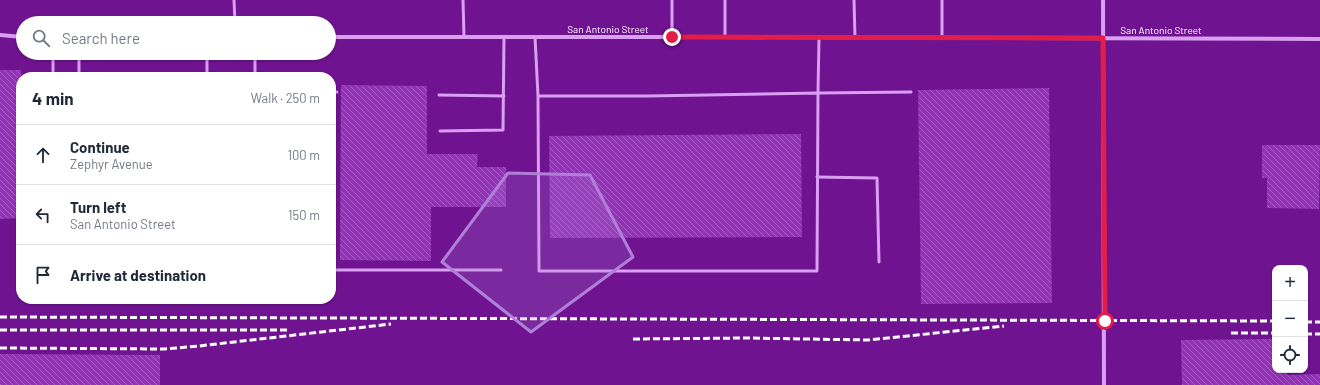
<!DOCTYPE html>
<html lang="en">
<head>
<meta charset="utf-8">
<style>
  :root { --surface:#fff; --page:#f6f6f7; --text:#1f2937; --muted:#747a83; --line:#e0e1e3 }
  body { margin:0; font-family:Barlow,sans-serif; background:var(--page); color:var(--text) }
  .controls { position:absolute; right:12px; bottom:12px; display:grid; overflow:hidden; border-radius:8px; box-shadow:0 1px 3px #0004 }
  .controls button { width:36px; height:36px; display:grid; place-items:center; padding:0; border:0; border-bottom:1px solid var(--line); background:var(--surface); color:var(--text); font:20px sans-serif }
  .stop { position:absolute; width:12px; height:12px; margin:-9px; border:3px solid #e11d48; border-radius:50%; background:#fff }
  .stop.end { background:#e11d48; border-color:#fff; box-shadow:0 1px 4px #0008 }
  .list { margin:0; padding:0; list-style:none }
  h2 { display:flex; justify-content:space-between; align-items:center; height:52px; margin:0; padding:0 16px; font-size:17px }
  h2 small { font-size:13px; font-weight:400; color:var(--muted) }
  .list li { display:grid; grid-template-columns:26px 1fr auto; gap:12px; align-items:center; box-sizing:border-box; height:60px; padding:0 16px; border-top:1px solid var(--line) }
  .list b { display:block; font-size:15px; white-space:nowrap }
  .list p { margin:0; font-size:13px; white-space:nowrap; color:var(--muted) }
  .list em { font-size:13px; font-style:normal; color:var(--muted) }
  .icon { flex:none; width:22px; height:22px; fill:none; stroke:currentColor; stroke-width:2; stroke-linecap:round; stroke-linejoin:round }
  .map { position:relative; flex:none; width:1320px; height:385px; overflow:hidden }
  .search { position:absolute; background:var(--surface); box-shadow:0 1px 3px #0004; left:16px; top:16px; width:320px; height:44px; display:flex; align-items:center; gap:10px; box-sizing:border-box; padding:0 14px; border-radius:22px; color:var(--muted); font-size:15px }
  .panel { position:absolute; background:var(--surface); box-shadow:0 1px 3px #0004; left:16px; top:72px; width:320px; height:232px; border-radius:16px }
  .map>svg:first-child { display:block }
  .building { fill:url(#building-back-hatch) }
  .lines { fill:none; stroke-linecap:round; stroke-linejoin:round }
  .lane { stroke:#da9ff2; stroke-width:3 }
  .street { stroke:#da9ff2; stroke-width:4 }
  .rail { stroke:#fff; stroke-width:3; stroke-dasharray:7 3; stroke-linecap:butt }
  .route { stroke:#e11d48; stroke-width:5 }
  .marked { fill:#b080d9; fill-opacity:0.2; stroke:#b080d9; stroke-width:3; stroke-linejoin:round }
  .labels { text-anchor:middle; stroke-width:4; stroke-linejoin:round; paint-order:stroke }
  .street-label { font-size:10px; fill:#fff; stroke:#6f1391 }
</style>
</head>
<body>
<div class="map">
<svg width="1320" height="385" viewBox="0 0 1320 385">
  <defs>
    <pattern id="building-back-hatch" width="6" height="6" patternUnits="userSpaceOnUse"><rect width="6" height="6" fill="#9232b6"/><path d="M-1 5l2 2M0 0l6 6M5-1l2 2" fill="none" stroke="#a85bc5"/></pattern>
  </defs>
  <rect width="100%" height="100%" fill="#6f1391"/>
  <g class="building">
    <path d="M0 70H21V218L0 219Z"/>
    <path d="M341 85 427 86V154H478L477 167H506V207H431V261L340 260Z"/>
    <path d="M1049 88 1052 303 921 304 918 90Z"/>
    <path d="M801 134 802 237 550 238 549 136Z"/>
    <path d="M1262 145H1320L1319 209 1267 208V178H1262Z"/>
    <path d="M1275 339V370H1287V375L1320 374V385H1182L1181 340Z"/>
    <path d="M0 354 160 355V385H0Z"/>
  </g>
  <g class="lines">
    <g class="lane">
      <path d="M234 0 235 23"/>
      <path d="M463 0 464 37"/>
      <path d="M725 0V37"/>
      <path d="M854 0 855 38"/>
      <path d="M942 0V38"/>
      <path d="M535 37 538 96H648L818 93 817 271H539L538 96"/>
      <path d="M672 37V0"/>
      <path d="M819 38 818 93 911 92"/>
      <path d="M53 53V77"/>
      <path d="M207 53V77"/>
      <path d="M255 53V77"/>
      <path d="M79 77V53"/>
      <path d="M331 92H337"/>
      <path d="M439 95 504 96"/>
      <path d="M440 131 503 130 504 37"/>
      <path d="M817 177 877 178 879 262"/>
      <path d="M331 270H501"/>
    </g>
    <g class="street">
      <path d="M1103 0 1104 385"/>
      <path d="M0 35 23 37"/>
      <path d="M329 37H725L1320 39"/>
    </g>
    <g class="rail">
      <path d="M0 317 1275 321"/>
      <path d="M1305 322H1320"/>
      <path d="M0 330H290"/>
      <path d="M1231 333H1275"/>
      <path d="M1305 334H1320"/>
      <path d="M633 339 746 338 868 340 1004 326"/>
      <path d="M0 348 164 349 199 346 391 324"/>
    </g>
  </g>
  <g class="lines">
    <path class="route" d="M672 37 1103 38 1105 321"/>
  </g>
  <path class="marked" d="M508 173 590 175 633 257 531 332 442 262Z"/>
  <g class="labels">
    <g class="street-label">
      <text x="608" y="33">San Antonio Street</text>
      <text x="1161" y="34">San Antonio Street</text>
    </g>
  </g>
</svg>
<div class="controls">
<button>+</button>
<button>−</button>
<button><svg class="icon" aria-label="locate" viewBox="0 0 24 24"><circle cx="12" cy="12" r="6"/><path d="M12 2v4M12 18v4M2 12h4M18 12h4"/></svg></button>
</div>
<div class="stop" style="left:1105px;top:321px"></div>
<div class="stop end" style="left:672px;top:37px"></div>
<div class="search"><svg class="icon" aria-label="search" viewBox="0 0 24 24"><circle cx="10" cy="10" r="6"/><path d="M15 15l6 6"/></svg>Search here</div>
<section class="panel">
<h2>4 min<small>Walk · 250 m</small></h2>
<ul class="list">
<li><svg class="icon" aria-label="ahead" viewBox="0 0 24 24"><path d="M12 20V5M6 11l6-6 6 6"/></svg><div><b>Continue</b><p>Zephyr Avenue</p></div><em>100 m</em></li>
<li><svg class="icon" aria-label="left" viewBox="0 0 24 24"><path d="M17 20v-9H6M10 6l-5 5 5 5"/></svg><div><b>Turn left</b><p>San Antonio Street</p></div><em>150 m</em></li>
<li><svg class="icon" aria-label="arrive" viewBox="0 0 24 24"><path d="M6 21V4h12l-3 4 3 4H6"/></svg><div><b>Arrive at destination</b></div></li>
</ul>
</section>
</div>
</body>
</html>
